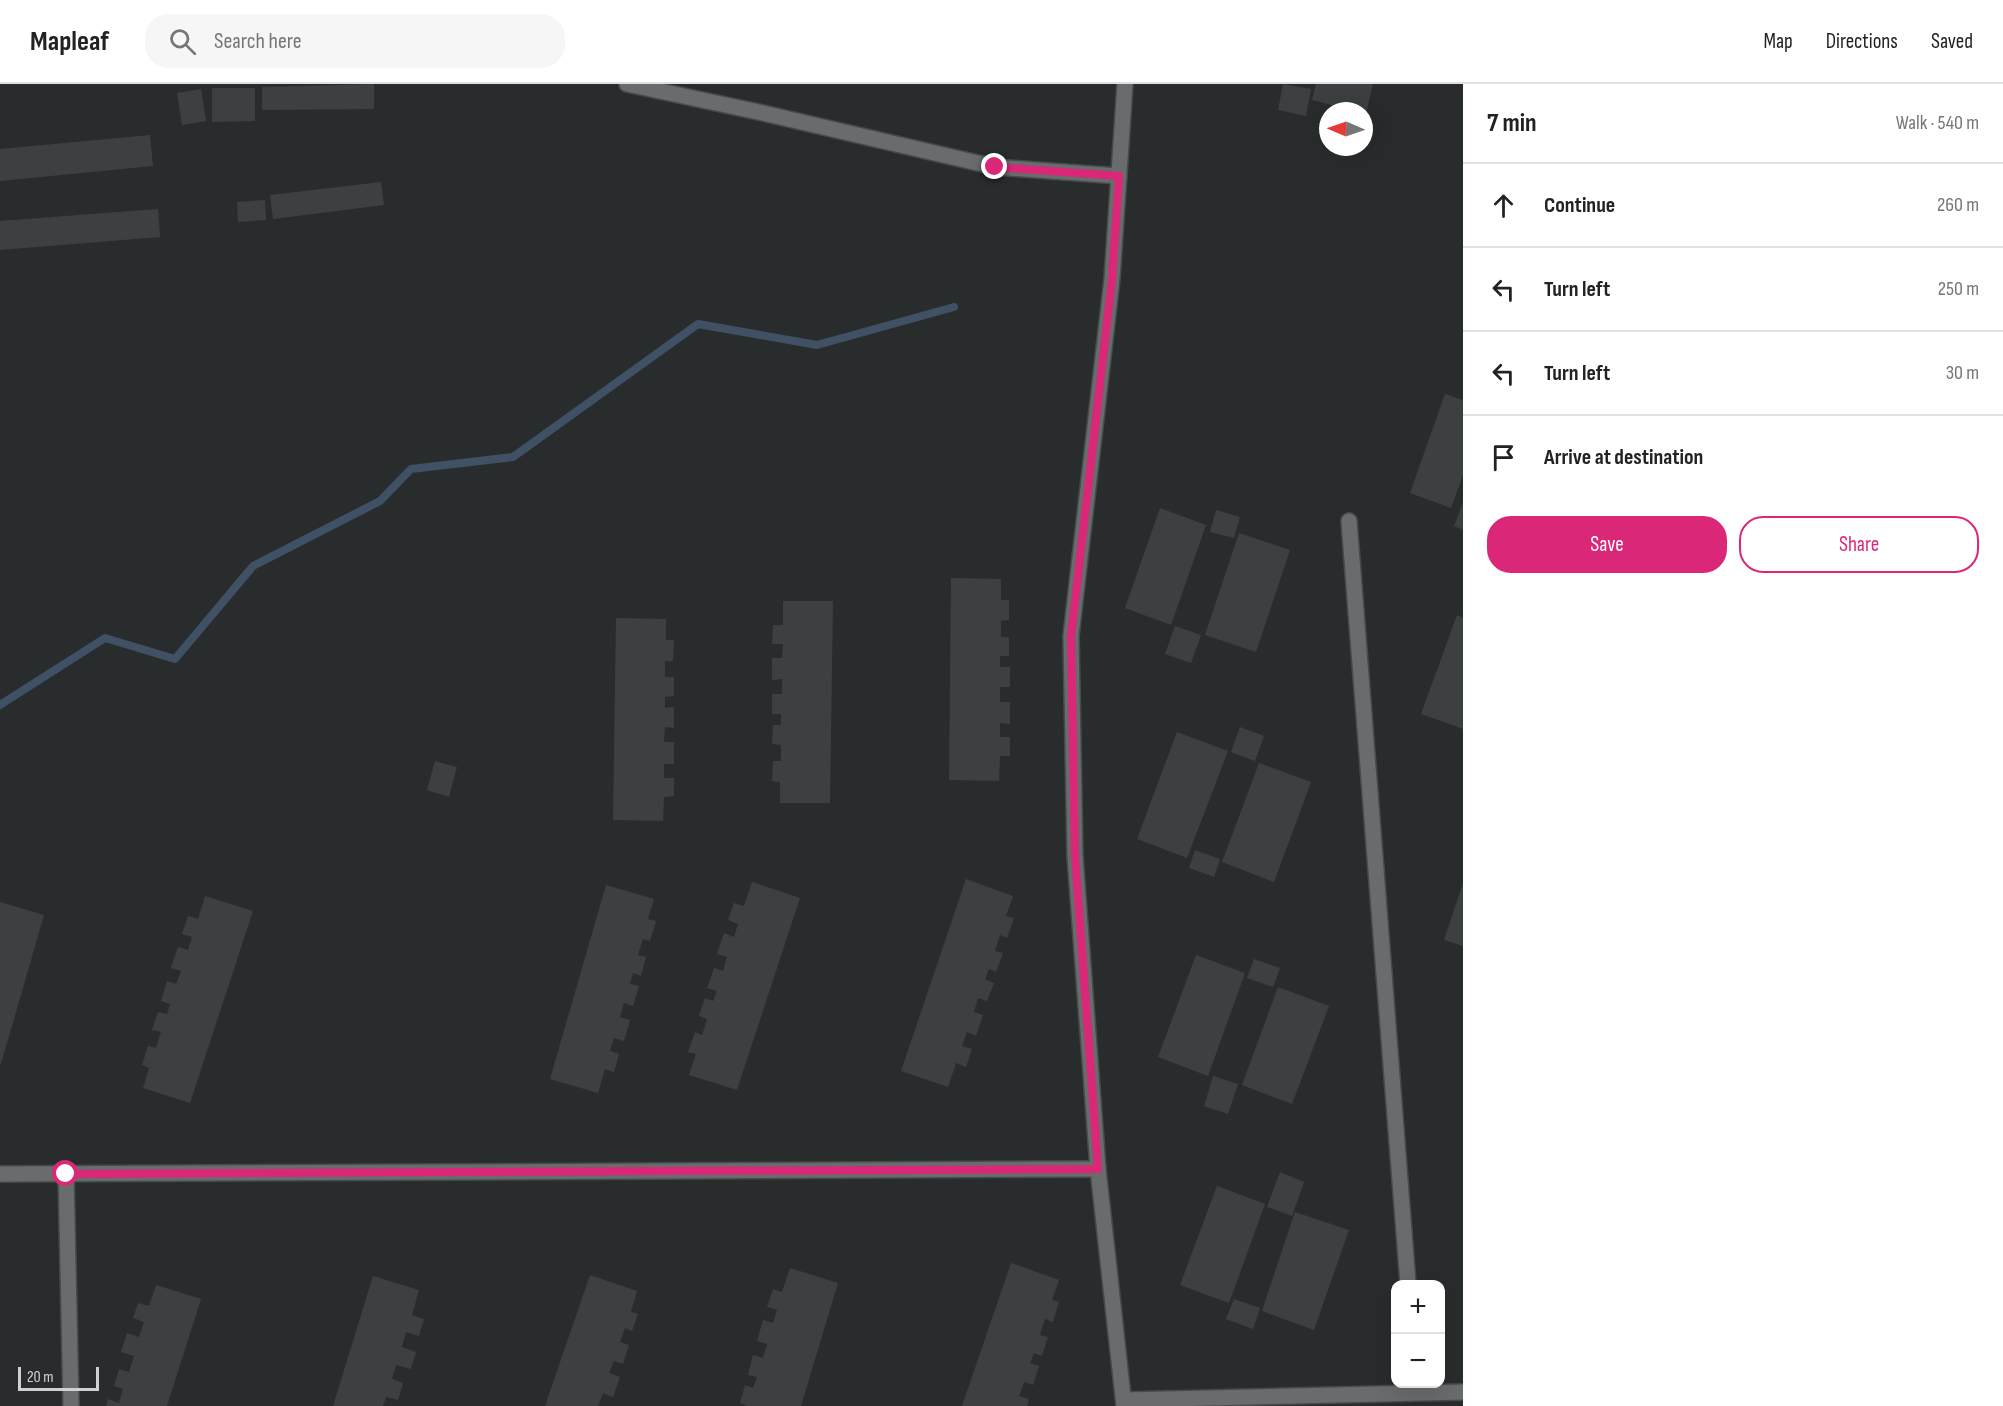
<!DOCTYPE html>
<html lang="en">
<head>
<meta charset="utf-8">
<style>
  :root { --surface:#fff; --page:#f6f6f6; --text:#222; --muted:#767676; --line:#e0e0e0; --accent:#db2777 }
  body { margin:0; font-family:"Sofia Sans Condensed",sans-serif; background:var(--page); color:var(--text) }
  .controls { position:absolute; right:18px; bottom:18px; display:grid; overflow:hidden; border-radius:12px; box-shadow:0 6px 24px #0002 }
  .controls button { width:54px; height:54px; display:grid; place-items:center; padding:0; border:0; border-bottom:2px solid var(--line); background:var(--surface); color:var(--text); font:30px sans-serif }
  .compass { position:absolute; left:1319px; top:18px; width:54px; height:54px; border-radius:50%; background:var(--surface); box-shadow:0 6px 24px #0002; rotate:272deg }
  .scale { position:absolute; left:18px; bottom:15px; width:81px; box-sizing:border-box; padding-left:6px; border:3px solid #cfd2d2; border-top:0; font-size:16px; line-height:21px; white-space:nowrap; color:#cfd2d2; -webkit-text-stroke:4px #292c2d; paint-order:stroke }
  .stop { position:absolute; width:18px; height:18px; margin:-14px; border:4px solid #db2777; border-radius:50%; background:#fff }
  .stop.end { background:#db2777; border-color:#fff; box-shadow:0 2px 6px #0008 }
  .list { margin:0; padding:0; list-style:none }
  h2 { display:flex; justify-content:space-between; align-items:center; height:78px; margin:0; padding:0 24px; font-size:26px }
  h2 small { font-size:20px; font-weight:400; color:var(--muted) }
  .list li { display:grid; grid-template-columns:39px 1fr auto; gap:18px; align-items:center; box-sizing:border-box; height:84px; padding:0 24px; border-top:2px solid var(--line) }
  .list b { display:block; font-size:22px; white-space:nowrap }
  .list em { font-size:20px; font-style:normal; color:var(--muted) }
  .actions { display:flex; gap:12px; padding:18px 24px }
  .actions a { flex:1; padding:14px 0; border:2px solid var(--accent); border-radius:24px; text-align:center; font-size:21px; color:var(--accent) }
  .actions .main { background:var(--accent); color:#fff }
  .icon { flex:none; width:33px; height:33px; fill:none; stroke:currentColor; stroke-width:2; stroke-linecap:round; stroke-linejoin:round }
  .map { position:relative; flex:none; width:1463px; height:1322px; overflow:hidden }
  header { display:flex; align-items:center; gap:36px; box-sizing:border-box; height:84px; padding:0 30px; background:var(--surface); border-bottom:2px solid var(--line) }
  header strong { font-size:28px }
  nav { display:flex; gap:33px; margin-inline-start:auto; font-size:21px }
  .search { width:420px; height:54px; background:var(--page); display:flex; align-items:center; gap:15px; box-sizing:border-box; padding:0 21px; border-radius:24px; color:var(--muted); font-size:22px }
  main { display:flex }
  aside { flex:1; background:var(--surface) }
  .map>svg:first-child { display:block }
  .lines { fill:none; stroke-linecap:round; stroke-linejoin:round }
  .stream { stroke:#405166; stroke-width:8 }
  .building { fill:#3d4041 }
  .lane-casing { stroke:#474a4a; stroke-width:18 }
  .street-casing { stroke:#474a4a; stroke-width:18 }
  .lane { stroke:#686c6c; stroke-width:15 }
  .street { stroke:#686c6c; stroke-width:15 }
  .route { stroke:#db2777; stroke-width:8 }
</style>
</head>
<body>
<header>
<strong>Mapleaf</strong>
<div class="search"><svg class="icon" aria-label="search" viewBox="0 0 24 24"><circle cx="10" cy="10" r="6"/><path d="M15 15l6 6"/></svg>Search here</div>
<nav><a>Map</a><a>Directions</a><a>Saved</a></nav>
</header>
<main>
<div class="map">
<svg width="1463" height="1322" viewBox="0 0 1463 1322">
  <rect width="100%" height="100%" fill="#292c2d"/>
  <g class="lines">
    <path class="stream" d="M0 621 105 554 175 575 253 482 380 417 411 385 513 373 698 240 817 261 954 223"/>
  </g>
  <g class="building">
    <path d="M374 0V25L262 26V3Z"/>
    <path d="M1283 0 1311 5 1306 32 1278 26Z"/>
    <path d="M1316 0H1373L1366 30 1364 27H1355L1312 16Z"/>
    <path d="M212 4H255V37L212 38Z"/>
    <path d="M201 5 206 37 182 41 177 9Z"/>
    <path d="M150 51 153 82 0 97V65Z"/>
    <path d="M381 98 384 121 273 135 270 111Z"/>
    <path d="M265 116 266 136 238 138 237 118Z"/>
    <path d="M158 125 160 153 0 166V137Z"/>
    <path d="M1445 310 1463 316V391L1451 424 1410 409Z"/>
    <path d="M1463 418V446L1454 442Z"/>
    <path d="M1160 424 1206 441 1171 541 1125 524Z"/>
    <path d="M1216 426 1240 433 1234 454 1210 448Z"/>
    <path d="M1239 449 1290 466 1256 568 1205 551Z"/>
    <path d="M951 494 1001 495V516H1009V536L1001 537V553H1009V572H1000V583H1010V603H1000V618H1010V640L1000 639V653H1010V672H1000L999 697 949 696Z"/>
    <path d="M783 517H833L830 719H780V698L772 697 773 677H781V661L772 660 773 641H781V630H772V610H782V595L772 596V574H782L783 560H772L773 541H783Z"/>
    <path d="M1457 531 1463 534V645L1421 630Z"/>
    <path d="M616 534 666 535V556H674L673 577H665V593H674V612L665 613V624L674 623V644L665 643 664 658H674V680H664V694H674V712L664 713 663 737 613 736Z"/>
    <path d="M1175 542 1201 551 1191 579 1165 570Z"/>
    <path d="M1240 643 1264 652 1255 677 1231 668Z"/>
    <path d="M1177 648 1228 667 1187 774 1137 755Z"/>
    <path d="M435 677 457 683 449 713 427 706Z"/>
    <path d="M1259 679 1311 698 1274 798 1222 778Z"/>
    <path d="M1195 766 1220 775 1214 793 1189 784Z"/>
    <path d="M966 795 1013 812 1006 832 1014 834 1007 854 1000 851 995 867 1003 869 996 888 989 885 985 895 994 899 987 917 978 914 974 928 983 931 976 952 967 948 962 962 972 965 966 983 956 979 948 1003 901 987Z"/>
    <path d="M752 798 800 814 737 1006 689 991 696 970 688 968 695 948 702 951 707 935 699 932 705 914 713 917 717 907 707 904 714 884 723 887 727 873 717 870 724 849 734 853 738 840 728 836 734 819 744 822Z"/>
    <path d="M1463 799V862L1444 856Z"/>
    <path d="M606 801 654 815 648 835 656 837 650 857 643 855 638 871 646 873 641 892 633 889 630 900 639 902 633 922 624 919 620 933 630 936 624 957 614 954 610 967 619 970 614 988 605 985 598 1009 550 995Z"/>
    <path d="M205 812 253 827 190 1019 143 1004 149 984 142 981 148 962 156 964 161 948 152 946 158 928 167 930 170 920 161 917 167 897 176 900 181 887 171 884 178 863 188 866 192 853 182 850 188 832 198 835Z"/>
    <path d="M0 818 44 831 1 980H0Z"/>
    <path d="M1196 871 1245 889 1208 992 1158 973Z"/>
    <path d="M1254 875 1280 884 1273 903 1247 894Z"/>
    <path d="M1278 903 1329 922 1292 1020 1242 1001Z"/>
    <path d="M1213 992 1238 1000 1228 1030 1204 1022Z"/>
    <path d="M1280 1088 1304 1098 1292 1132 1267 1123Z"/>
    <path d="M1217 1102 1265 1120 1229 1219 1180 1201Z"/>
    <path d="M1295 1128 1349 1146 1314 1246 1262 1227Z"/>
    <path d="M1011 1179 1059 1196 1052 1216 1059 1218 1053 1238 1045 1235 1040 1251 1048 1253 1042 1272 1034 1269 1030 1279 1039 1282 1033 1301 1024 1298 1019 1312 1029 1315 1027 1322H962Z"/>
    <path d="M790 1184 838 1199 801 1322H747L740 1319 745 1301 753 1304 757 1293 748 1291 753 1271 763 1274 767 1260 757 1257 763 1236 773 1239 777 1226 767 1223 773 1205 782 1208Z"/>
    <path d="M590 1191 637 1207 631 1228 638 1230 632 1247 625 1244 620 1258 629 1261 623 1280 614 1277 609 1289 620 1293 613 1313 603 1309 598 1322H545Z"/>
    <path d="M373 1192 419 1206 412 1231 424 1235 419 1252 406 1248 402 1263 416 1268 411 1285 396 1281 392 1295 403 1299 398 1316 386 1313 383 1322H333Z"/>
    <path d="M156 1201 201 1215 167 1322H106L108 1315 119 1319 123 1305 114 1302 119 1285 129 1288 134 1272 121 1268 127 1249 139 1253 144 1238 133 1234 138 1219 149 1222Z"/>
    <path d="M1234 1215 1260 1224 1253 1245 1226 1235Z"/>
  </g>
  <g class="lines">
    <defs>
      <path id="lane" d="M627 0 763 29 995 83 1119 92"/>
      <g id="street">
        <path d="M1349 437 1408 1200"/>
        <path d="M0 1090 1098 1085"/>
        <path d="M66 1090 71 1322"/>
        <path d="M1125 1316 1463 1308"/>
        <path d="M1124 1322 1098 1085 1075 772 1071 552 1112 195 1125 0"/>
      </g>
    </defs>
    <use href="#lane" class="lane-casing"/>
    <use href="#street" class="street-casing"/>
    <use href="#lane" class="lane"/>
    <use href="#street" class="street"/>
  </g>
  <g class="lines">
    <path class="route" d="M66 1090 1098 1085 1075 772 1071 552 1112 195 1119 92 995 83"/>
  </g>
</svg>
<div class="controls">
<button>+</button>
<button>−</button>
</div>
<svg class="compass" viewBox="-18 -18 36 36"><path d="M0-13l5 13h-10z" fill="#e53935"/><path d="M0 13l5-13h-10z" fill="#767676"/></svg>
<div class="scale">20 m</div>
<div class="stop" style="left:66px;top:1090px"></div>
<div class="stop end" style="left:995px;top:83px"></div>
</div>
<aside>
<h2>7 min<small>Walk · 540 m</small></h2>
<ul class="list">
<li><svg class="icon" aria-label="ahead" viewBox="0 0 24 24"><path d="M12 20V5M6 11l6-6 6 6"/></svg><div><b>Continue</b></div><em>260 m</em></li>
<li><svg class="icon" aria-label="left" viewBox="0 0 24 24"><path d="M17 20v-9H6M10 6l-5 5 5 5"/></svg><div><b>Turn left</b></div><em>250 m</em></li>
<li><svg class="icon" aria-label="left" viewBox="0 0 24 24"><path d="M17 20v-9H6M10 6l-5 5 5 5"/></svg><div><b>Turn left</b></div><em>30 m</em></li>
<li><svg class="icon" aria-label="arrive" viewBox="0 0 24 24"><path d="M6 21V4h12l-3 4 3 4H6"/></svg><div><b>Arrive at destination</b></div></li>
</ul>
<div class="actions"><a class="main">Save</a><a>Share</a></div>
</aside>
</main>
</body>
</html>
